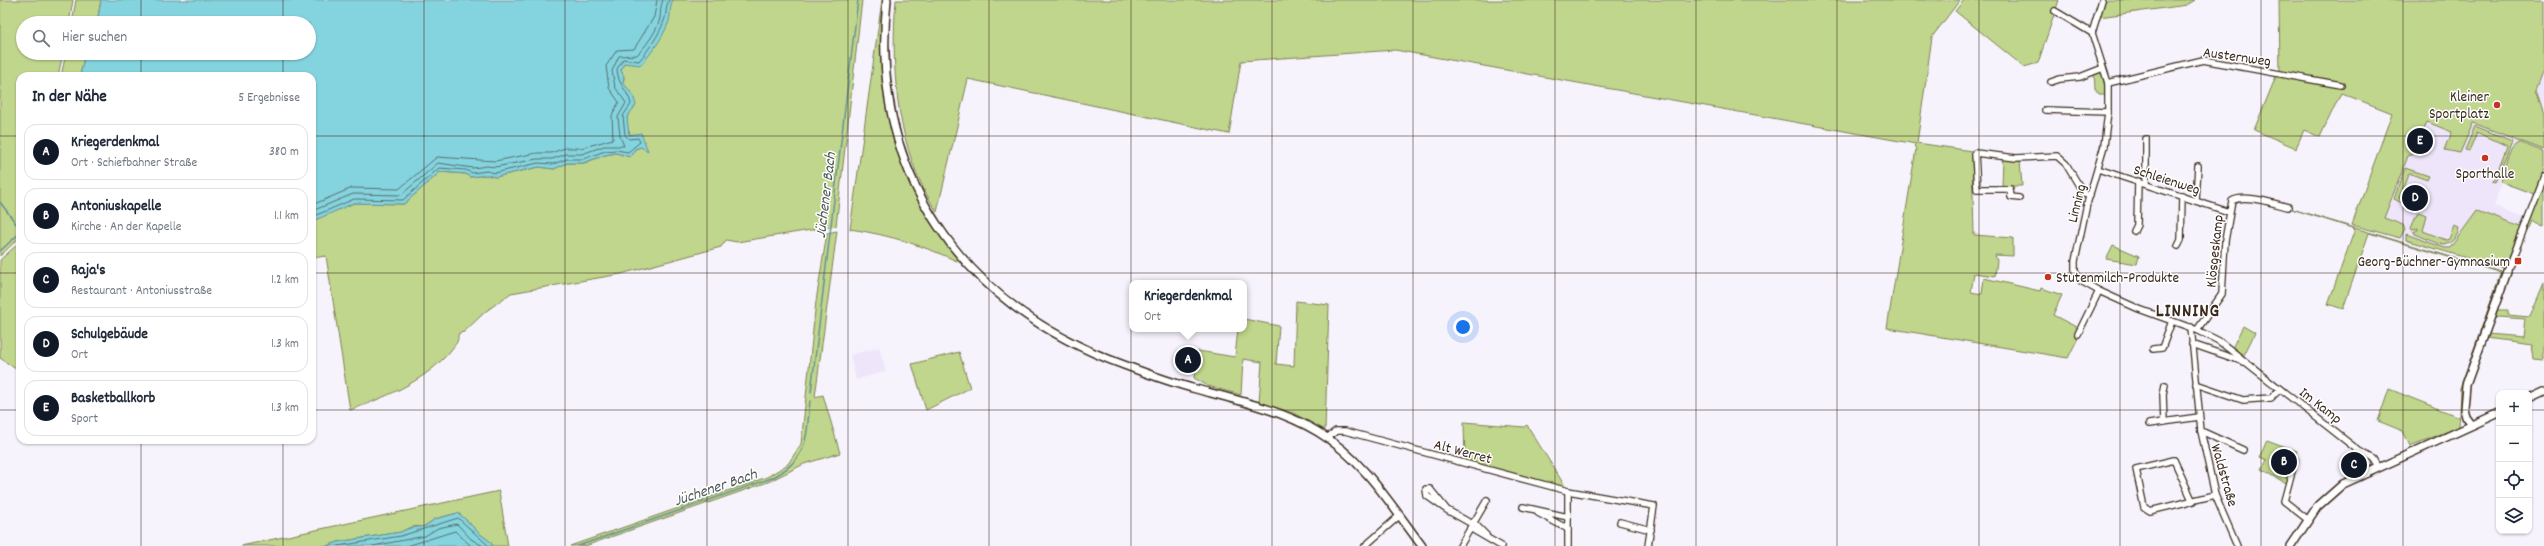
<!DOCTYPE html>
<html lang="de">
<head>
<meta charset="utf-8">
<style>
  :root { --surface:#fff; --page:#f2f2f3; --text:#1f2937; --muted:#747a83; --line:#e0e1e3; --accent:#111827 }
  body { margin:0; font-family:Dekko,sans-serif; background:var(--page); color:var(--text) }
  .controls { position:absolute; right:12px; bottom:12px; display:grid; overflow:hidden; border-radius:8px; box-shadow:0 1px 3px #0004 }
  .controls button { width:36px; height:36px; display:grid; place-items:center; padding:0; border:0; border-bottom:1px solid var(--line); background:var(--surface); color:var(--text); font:20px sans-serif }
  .you { position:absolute; left:1463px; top:327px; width:14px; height:14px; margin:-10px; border:3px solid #fff; border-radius:50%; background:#1a73e8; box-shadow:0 0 0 6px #1a73e833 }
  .badge { display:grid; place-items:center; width:26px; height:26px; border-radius:50%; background:var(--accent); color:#fff; font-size:13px; font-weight:700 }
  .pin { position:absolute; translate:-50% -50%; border:2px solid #fff; box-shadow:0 1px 4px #0006 }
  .popup { position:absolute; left:1129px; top:280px; width:118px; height:52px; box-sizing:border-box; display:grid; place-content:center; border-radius:8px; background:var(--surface); filter:drop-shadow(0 1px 3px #0005); font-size:13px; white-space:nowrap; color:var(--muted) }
  .popup b { font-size:15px; color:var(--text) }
  .popup::after { content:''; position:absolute; left:50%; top:100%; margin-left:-8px; border:8px solid transparent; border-top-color:var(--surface) }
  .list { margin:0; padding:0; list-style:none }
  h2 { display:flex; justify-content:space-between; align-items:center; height:52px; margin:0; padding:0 16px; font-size:17px }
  h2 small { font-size:13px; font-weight:400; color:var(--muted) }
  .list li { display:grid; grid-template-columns:26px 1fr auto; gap:12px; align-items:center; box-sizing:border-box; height:56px; margin:0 8px 8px; padding:0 8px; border:1px solid var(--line); border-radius:12px }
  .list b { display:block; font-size:15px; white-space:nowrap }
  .list p { margin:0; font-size:13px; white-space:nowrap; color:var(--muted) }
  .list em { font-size:13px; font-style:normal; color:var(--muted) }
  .icon { flex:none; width:22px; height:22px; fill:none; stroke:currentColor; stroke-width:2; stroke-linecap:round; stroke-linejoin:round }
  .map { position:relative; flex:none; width:2544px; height:546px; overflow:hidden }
  .search { position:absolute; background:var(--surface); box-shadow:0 1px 3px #0004; left:16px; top:16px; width:300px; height:44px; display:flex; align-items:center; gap:10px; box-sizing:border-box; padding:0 14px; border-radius:22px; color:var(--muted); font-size:15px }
  .panel { position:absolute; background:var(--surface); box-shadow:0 1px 3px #0004; left:16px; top:72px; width:300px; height:372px; border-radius:12px }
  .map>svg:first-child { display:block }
  .built { fill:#eee5fa }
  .green { fill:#c0d68c; stroke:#7e8055 }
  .water { fill:#84d4df; stroke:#679092 }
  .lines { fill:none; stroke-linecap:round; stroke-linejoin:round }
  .shore { stroke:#586e6b; stroke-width:1 }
  .stream { stroke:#679092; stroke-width:1.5 }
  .minor-casing { stroke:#3b2a1e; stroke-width:8 }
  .tertiary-casing { stroke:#3b2a1e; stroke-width:10 }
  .minor { stroke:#fff; stroke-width:5.5 }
  .tertiary { stroke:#fff; stroke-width:7 }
  .grid { fill:none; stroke:#3b2a1e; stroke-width:1; stroke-opacity:0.55 }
  .poi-dot { fill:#c8321e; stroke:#fff; stroke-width:1.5 }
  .labels { text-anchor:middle; stroke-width:3; stroke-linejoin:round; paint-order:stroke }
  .street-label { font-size:15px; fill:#3b2a1e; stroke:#fff }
  .poi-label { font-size:15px; fill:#3b2a1e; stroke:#fff; text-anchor:end }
  .water-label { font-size:16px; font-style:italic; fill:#515d58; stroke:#fff }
  .district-label { font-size:19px; font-weight:bold; letter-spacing:1px; fill:#3b2a1e; stroke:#fff }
</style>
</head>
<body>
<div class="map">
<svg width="2544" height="546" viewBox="0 0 2544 546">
  <rect width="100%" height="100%" fill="#f7f3fd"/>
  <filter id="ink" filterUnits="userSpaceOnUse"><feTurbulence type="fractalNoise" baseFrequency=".025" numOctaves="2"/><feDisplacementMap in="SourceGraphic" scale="8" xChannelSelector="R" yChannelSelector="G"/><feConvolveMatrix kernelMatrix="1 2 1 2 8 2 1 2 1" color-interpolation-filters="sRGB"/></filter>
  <g filter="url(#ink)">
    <g class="built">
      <path d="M2544 69V114L2536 90Z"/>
      <path d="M2448 101 2544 125V169L2533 195 2502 183 2494 206 2525 217 2504 269 2352 225 2388 128Z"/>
      <path d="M879 347 886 371 856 380 850 355Z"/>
    </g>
    <g class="green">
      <path d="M0 0H73L69 23H23V53H63L58 76H20V237L0 256Z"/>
      <path d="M76 0H101L97 23H72Z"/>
      <path d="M673 0H862L836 226 737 242 726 240 721 247 621 274 511 293 485 312 464 332 459 333C457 337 459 338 457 342 433 378 389 396 350 410L326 256 312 258V220L354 203 404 204 440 172 466 174 470 177 487 175 495 177 539 167 554 169 567 163H584L605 155 616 153 630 157 635 149 641 147C621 128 626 119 633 95L623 83 624 77 621 70 624 63 669 20 668 10Z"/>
      <path d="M882 0H884C874 100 900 185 961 263 925 246 890 235 850 229Z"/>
      <path d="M896 0H1960L1932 37 1917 143 1972 151 1974 235 2013 238V256L1995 255 1997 261 1995 276 1974 273 1971 292 1982 294 1984 278 2040 291 2041 288 2062 295 2053 315 2082 330 2068 358 1887 328 1916 149 1914 146 1916 144 1395 50 1241 61 1229 134 968 79 937 212C897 152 890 70 896 0Z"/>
      <path d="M1964 0H2059L2038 63 2024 67 1955 11Z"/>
      <path d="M2104 0H2195L2187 5 2099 17Z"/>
      <path d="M2279 0H2544V69L2536 90 2544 114V150L2473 123 2460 153 2445 150 2452 132 2427 122 2414 154 2408 156 2384 218 2403 225 2405 229 2400 238 2352 225 2392 113 2341 93 2320 137 2304 130 2296 148 2254 130 2277 74 2280 72Z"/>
      <path d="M66 53H85L80 76H61Z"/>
      <path d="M2102 72 2106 94H2099L2095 89 2094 73Z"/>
      <path d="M2475 126 2512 141 2495 183 2491 182 2495 178 2507 146 2477 132 2469 151 2465 150Z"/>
      <path d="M2519 142 2544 152V169L2534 194 2501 182C2504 174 2506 146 2519 142Z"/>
      <path d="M2003 158 2020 159 2022 186H2002Z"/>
      <path d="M2405 168 2429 176 2427 180 2411 174 2408 175 2399 198 2413 206 2412 208 2394 199Z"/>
      <path d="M2544 180V225L2533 221 2530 228 2526 226Z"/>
      <path d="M2292 209 2501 272 2461 390 2459 427 2410 446 2403 431 2378 421 2389 389 2459 417 2460 388 2501 273 2369 233 2343 309 2328 304 2355 229Z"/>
      <path d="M2477 211 2521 227 2504 269 2406 240V234L2445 248H2450Z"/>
      <path d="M2418 212 2427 215 2423 231 2446 240 2449 239 2454 226 2459 228C2458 236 2452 244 2443 245L2414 234 2413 232 2418 230V228L2412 230 2411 228Z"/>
      <path d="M837 231 815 397 823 395 840 453 804 464 768 482 585 546H570L767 477 788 464 801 444 816 301 827 233Z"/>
      <path d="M20 242V372L0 358V260Z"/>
      <path d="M2113 245 2139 256 2137 264 2106 259Z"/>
      <path d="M2544 284V360L2534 359 2532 344 2486 338 2487 334 2523 337 2525 319 2498 317 2492 320 2497 311H2508V315L2530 317Z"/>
      <path d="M1296 301 1329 305 1325 430 1293 413 1259 402 1262 362 1243 359 1241 395 1208 386 1194 378 1198 351 1235 357 1238 329H1244V319L1279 326 1276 364 1294 366Z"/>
      <path d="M2243 326 2255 333 2243 357 2232 348Z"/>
      <path d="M959 352 970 388 926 410 912 364Z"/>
      <path d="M1464 422 1524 427 1527 425 1568 491 1465 463Z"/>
      <path d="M2267 440 2297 451 2295 457 2283 455 2279 466 2285 468 2288 458 2293 460 2287 484 2262 469 2267 460 2260 457Z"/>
      <path d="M499 491 508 546H493C489 538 482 537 477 531 471 525 466 519 458 513L435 519 423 527C416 525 407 528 401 532L338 542 327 546H241Z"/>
    </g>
    <g class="water">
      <path d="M101 0H673C669 9 671 14 669 21 663 38 652 52 641 65L624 63 621 70 624 77 623 83 633 95 636 105 627 117 629 135 641 133 648 151 641 147 635 149 630 157 616 153 605 155 583 163H567L554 169 539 167 495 177 487 175 470 177 466 174 440 172 404 204 354 203 313 221 312 76H80L85 53H309V23H97Z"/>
      <path d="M458 513C466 519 471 525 477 531 482 537 489 538 493 546H327L338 542 401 532C409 527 416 528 425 526L435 519Z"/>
    </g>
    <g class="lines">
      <g class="shore">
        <path d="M312 205 352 188 399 189 437 157 495 161 537 153H551L565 148H581L613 139 612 115 619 102 609 88 606 66 617 50 634 49 654 17 657 0"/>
        <path d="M312 211 353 194 401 195 438 163 473 168 487 166 495 167 537 159H552L566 154H582L604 146H624L620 136 618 117 626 103 615 87 612 71 619 56 637 55C645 47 658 30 660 18 661 11 660 7 663 0"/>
        <path d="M312 217 354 199 403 200 439 168 466 170 472 173 487 171 495 173 538 163 553 164 567 159H583L605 151 616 150 628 152 640 142 638 138 629 139 625 135 623 116 631 104C628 90 618 86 617 69L623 59 639 61C649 49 659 35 664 21 667 14 665 7 669 0"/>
        <path d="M338 546 401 536 458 518 489 546"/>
        <path d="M373 546 425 536 438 528 457 524 471 539 483 546"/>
        <path d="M407 546 455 531 471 546"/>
      </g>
      <g class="stream">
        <path d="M0 202 20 229"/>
        <path d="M0 251 20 233"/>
        <path d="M811 392 858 0"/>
        <path d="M578 546 772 478C809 458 806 439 810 401"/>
      </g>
      <defs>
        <g id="minor">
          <path d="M2102 0 2092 33 2108 83V112L2104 146 2087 204 2075 261V272L2081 281 2099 291 2139 309 2197 330 2219 341 2359 451 2374 459 2378 466"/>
          <path d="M2055 11 2092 33"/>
          <path d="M2051 82 2060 79 2080 77 2103 68"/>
          <path d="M2108 83 2203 60 2341 85"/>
          <path d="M2045 110 2108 112"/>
          <path d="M2098 169 2229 212"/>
          <path d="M2146 184V139"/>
          <path d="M2019 198 2011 197 2010 189H1977L1975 153 2016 158 2057 156 2066 164 2084 194 2090 196"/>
          <path d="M2196 201 2198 166"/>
          <path d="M2134 231 2137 225 2138 181"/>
          <path d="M2178 246 2181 240 2182 196"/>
          <path d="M2507 272 2544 177"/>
          <path d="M2191 327 2201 431 2215 495 2237 546"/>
          <path d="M2197 330 2222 294 2225 241 2232 201C2244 193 2275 204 2288 207"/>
          <path d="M2078 334 2099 291"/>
          <path d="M2192 344 2244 362"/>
          <path d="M2153 349 2162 348 2172 321"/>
          <path d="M2196 384 2243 400 2271 398 2280 389"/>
          <path d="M2164 422 2163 394 2165 385"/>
          <path d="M2149 424 2199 417"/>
          <path d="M2201 431 2243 450"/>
          <path d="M1327 438 1336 431H1345L1568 491V546"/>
          <path d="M2295 460 2284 501 2307 519"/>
          <path d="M1568 491 1654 506 1648 546"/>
          <path d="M2193 502 2174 460 2136 469 2144 507 2150 511 2215 495"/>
          <path d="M1523 507 1568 517"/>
          <path d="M1447 510 1427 496 1426 489H1430L1447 510 1472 524"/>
          <path d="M1538 513 1568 529"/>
          <path d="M1473 522 1486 535"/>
          <path d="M1620 522 1651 530"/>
          <path d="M1470 528 1501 546"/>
          <path d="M1365 546 1399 516"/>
          <path d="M1460 546 1487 500"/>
        </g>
        <g id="tertiary">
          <path d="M887 0C869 175 962 306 1124 365 1148 374 1172 383 1196 389 1237 400 1282 410 1318 432 1362 458 1392 506 1422 546"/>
          <path d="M2529 399 2544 392"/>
          <path d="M2472 425 2466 417 2464 409 2466 385 2507 272"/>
          <path d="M2291 546 2317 507 2343 484 2499 413"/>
        </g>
      </defs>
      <use href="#minor" class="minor-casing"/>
      <use href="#tertiary" class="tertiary-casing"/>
      <use href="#minor" class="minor"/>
      <use href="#tertiary" class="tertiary"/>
    </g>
  </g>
  <path class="grid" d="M141 0V23M283 0V23M424 0V546M565 0V546M707 0V546M848 0V546M989 0V546M1131 0V546M1272 0V546M1413 0V546M1555 0V546M1696 0V546M1837 0V546M1979 0V546M2120 0V546M2261 0V546M2403 0V546M141 53V76M283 53V76M0 136H20M312 136H2544M0 273H20M312 273H2544M0 410H20M312 410H2499M2529 410H2544M141 440V546M283 440V546"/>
  <g class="poi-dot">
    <circle cx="2497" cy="105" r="4"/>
    <circle cx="2485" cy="158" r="4"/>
    <rect x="2514" y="257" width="8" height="8" rx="2"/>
    <circle cx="2048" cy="277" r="4"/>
  </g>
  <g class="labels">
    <g class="street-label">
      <text transform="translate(2237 56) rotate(8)" y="5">Austernweg</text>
      <text transform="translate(2167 179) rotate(18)" y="5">Schleienweg</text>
      <text transform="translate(2076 203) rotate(-76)" y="5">Linning</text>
      <text transform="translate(2214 251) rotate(-84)" y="5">Klösgeskamp</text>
      <text transform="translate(2321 405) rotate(38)" y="5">Im Kamp</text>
      <text transform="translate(1463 451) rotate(15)" y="5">Alt Werret</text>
      <text transform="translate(2225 475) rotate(74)" y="5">Waldstraße</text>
    </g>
    <g class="poi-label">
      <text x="2489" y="101">Kleiner<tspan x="2489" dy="17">Sportplatz</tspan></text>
      <text x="2485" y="178" text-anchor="middle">Sporthalle</text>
      <text x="2510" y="266">Georg-Büchner-Gymnasium</text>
      <text x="2056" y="282" text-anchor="start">Stutenmilch-Produkte</text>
    </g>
    <g class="water-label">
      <text transform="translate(824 195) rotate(-83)" y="6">Jüchener Bach</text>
      <text transform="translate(715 486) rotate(-19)" y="6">Jüchener Bach</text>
    </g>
    <g class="district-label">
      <text x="2188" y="316">LINNING</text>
    </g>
  </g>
</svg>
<div class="controls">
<button>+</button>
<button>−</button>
<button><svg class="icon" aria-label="locate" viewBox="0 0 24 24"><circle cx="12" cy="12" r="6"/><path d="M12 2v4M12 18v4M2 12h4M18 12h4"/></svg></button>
<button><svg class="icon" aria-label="layers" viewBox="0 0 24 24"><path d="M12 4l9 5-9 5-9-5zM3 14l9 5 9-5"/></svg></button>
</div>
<div class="you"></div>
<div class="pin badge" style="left:1188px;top:360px">A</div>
<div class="popup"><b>Kriegerdenkmal</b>Ort</div>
<div class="pin badge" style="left:2284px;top:462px">B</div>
<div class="pin badge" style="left:2354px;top:465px">C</div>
<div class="pin badge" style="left:2415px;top:198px">D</div>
<div class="pin badge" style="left:2420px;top:141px">E</div>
<div class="search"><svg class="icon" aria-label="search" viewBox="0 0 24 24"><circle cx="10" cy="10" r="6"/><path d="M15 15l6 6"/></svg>Hier suchen</div>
<section class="panel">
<h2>In der Nähe<small>5 Ergebnisse</small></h2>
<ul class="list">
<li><span class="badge">A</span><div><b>Kriegerdenkmal</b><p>Ort · Schiefbahner Straße</p></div><em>380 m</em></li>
<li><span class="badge">B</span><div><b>Antoniuskapelle</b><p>Kirche · An der Kapelle</p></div><em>1.1 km</em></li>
<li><span class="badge">C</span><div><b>Raja's</b><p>Restaurant · Antoniusstraße</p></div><em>1.2 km</em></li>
<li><span class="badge">D</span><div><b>Schulgebäude</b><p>Ort</p></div><em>1.3 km</em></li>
<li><span class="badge">E</span><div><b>Basketballkorb</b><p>Sport</p></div><em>1.3 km</em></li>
</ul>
</section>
</div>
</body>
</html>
